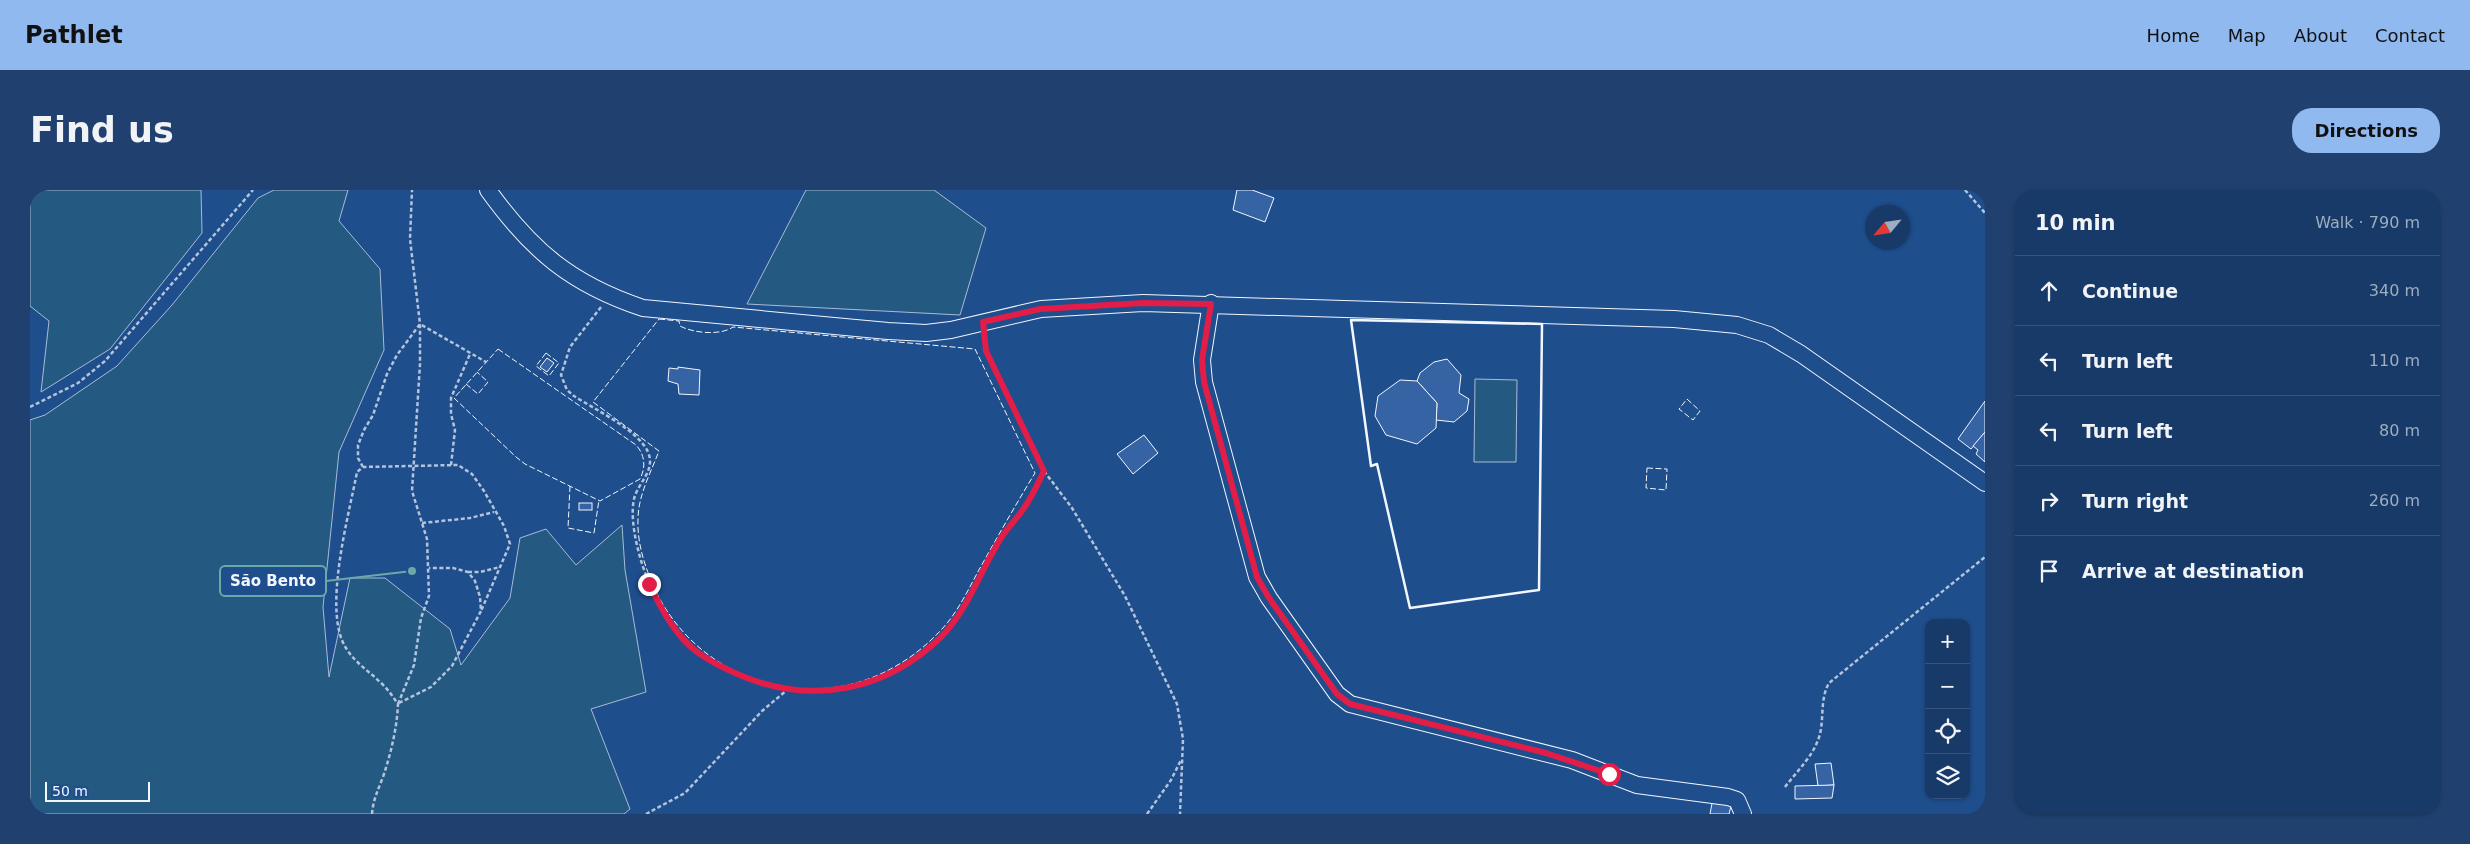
<!DOCTYPE html>
<html lang="en">
<head>
<meta charset="utf-8">
<style>
  :root { --surface:#173a69; --page:#20416f; --text:#f1f3f6; --muted:#9eadc0; --line:#36547d; --accent:#90b9f0 }
  body { margin:0; font-family:"DejaVu Sans",sans-serif; background:var(--page); color:var(--text) }
  .controls { position:absolute; right:15px; bottom:15px; display:grid; overflow:hidden; border-radius:10px; box-shadow:0 1px 4px #0004 }
  .controls button { width:45px; height:45px; display:grid; place-items:center; padding:0; border:0; border-bottom:1px solid var(--line); background:var(--surface); color:var(--text); font:25px sans-serif }
  .compass { position:absolute; left:1835px; top:15px; width:45px; height:45px; border-radius:50%; background:var(--surface); box-shadow:0 1px 4px #0004; rotate:241deg }
  .scale { position:absolute; left:15px; bottom:12px; width:105px; box-sizing:border-box; padding-left:5px; border:2px solid #f2f6ff; border-top:0; font-size:14px; line-height:18px; white-space:nowrap; color:#f2f6ff; -webkit-text-stroke:4px #1f4e8c; paint-order:stroke }
  .stop { position:absolute; width:15px; height:15px; margin:-11px; border:4px solid #e11d48; border-radius:50%; background:#fff }
  .stop.end { background:#e11d48; border-color:#fff; box-shadow:0 1px 5px #0008 }
  .list { margin:0; padding:0; list-style:none }
  h2 { display:flex; justify-content:space-between; align-items:center; height:65px; margin:0; padding:0 20px; font-size:21px }
  h2 small { font-size:16px; font-weight:400; color:var(--muted) }
  .list li { display:grid; grid-template-columns:32px 1fr auto; gap:15px; align-items:center; box-sizing:border-box; height:70px; padding:0 20px; border-top:1px solid var(--line) }
  .list b { display:block; font-size:19px; white-space:nowrap }
  .list em { font-size:16px; font-style:normal; color:var(--muted) }
  .icon { flex:none; width:28px; height:28px; fill:none; stroke:currentColor; stroke-width:2; stroke-linecap:round; stroke-linejoin:round }
  .map { position:relative; flex:none; width:1955px; height:624px; overflow:hidden; border-radius:20px }
  header { display:flex; align-items:center; gap:30px; box-sizing:border-box; height:70px; padding:0 25px; background:var(--accent); color:#111 }
  header strong { font-size:24px }
  nav { display:flex; gap:28px; margin-inline-start:auto; font-size:18px }
  .intro { display:flex; align-items:center; justify-content:space-between; box-sizing:border-box; height:120px; padding:0 30px }
  h1 { margin:0; font-size:35px }
  .button { padding:12px 22px; border-radius:20px; background:var(--accent); color:#111; font-size:18px; font-weight:700 }
  main { display:flex; gap:30px; padding:0 30px }
  aside { flex:1; background:var(--surface); border-radius:20px; box-shadow:0 1px 4px #0004 }
  .map>svg:first-child { display:block }
  .green { fill:#245a82; stroke:#a8bbd7 }
  .building { fill:#3563a3; stroke:#f2f6ff }
  .lines { fill:none; stroke-linecap:round; stroke-linejoin:round }
  .minor-casing { stroke:#f2f6ff; stroke-width:18 }
  .path { stroke:#b3c4dc; stroke-width:2.5; stroke-dasharray:4 2.5; stroke-linecap:butt }
  .minor { stroke:#1f4e8c; stroke-width:16 }
  .fence { stroke:#f2f6ff; stroke-width:1; stroke-dasharray:6 2.5; stroke-linecap:butt }
  .wall { stroke:#f2f6ff; stroke-width:2.5 }
  .route { stroke:#e11d48; stroke-width:6 }
  .leader { fill:none; stroke:#6aa9a8; stroke-width:2 }
  .callout-dot { fill:#6aa9a8; stroke:#1f4e8c; stroke-width:2 }
  .callout { fill:#1f4e8c; stroke:#6aa9a8; stroke-width:2 }
  .callout-label { font-size:15px; text-anchor:middle; font-weight:bold; fill:#f2f6ff }
</style>
</head>
<body>
<header>
<strong>Pathlet</strong>
<nav><a>Home</a><a>Map</a><a>About</a><a>Contact</a></nav>
</header>
<div class="intro"><h1>Find us</h1><a class="button">Directions</a></div>
<main>
<div class="map">
<svg width="1955" height="624" viewBox="0 0 1955 624">
  <rect width="100%" height="100%" fill="#1f4e8c"/>
  <g class="green">
    <path d="M0 0H171L172 43 80 159 11 202 19 131 0 116Z"/>
    <path d="M244 0H318L309 31 350 79 354 160 309 262 293 417 299 487 320 388H355L420 439 431 475 480 408 490 348 516 339 546 375 592 335 595 380 616 502 561 519 600 619 594 624H0V230L15 225 87 176 142 115 228 8Z"/>
    <path d="M776 0H904L956 38 930 125 717 114Z"/>
    <path d="M1445 189 1487 190 1486 272H1444Z"/>
  </g>
  <g class="building">
    <path d="M1207 0H1222L1244 8 1235 32 1203 20Z"/>
    <path d="M517 168 524 173 517 182 510 177Z"/>
    <path d="M1417 169 1431 185 1429 203 1439 209 1437 221 1424 232 1406 230 1407 213 1387 191 1390 183 1404 172Z"/>
    <path d="M648 177 670 180 669 205 649 204 648 194 638 191 639 178 648 179Z"/>
    <path d="M1370 190 1387 191 1407 213 1406 238 1387 254 1356 245 1345 226 1348 206Z"/>
    <path d="M1955 211V242L1941 259 1928 249Z"/>
    <path d="M1955 242V272L1946 264 1948 260 1943 256Z"/>
    <path d="M1114 245 1128 263 1103 284 1087 264Z"/>
    <rect x="549" y="313" width="13" height="7"/>
    <path d="M1801 573 1804 595 1788 596 1785 574Z"/>
    <path d="M1804 595 1802 608 1765 609V596Z"/>
    <path d="M1683 608 1702 612 1699 624H1680Z"/>
  </g>
  <g class="lines">
    <defs>
      <g id="minor">
        <path d="M458 0C502 61 541 94 613 118L858 141 896 143 921 140 1011 119 1113 113 1644 129 1707 135 1739 145 1771 164 1955 293"/>
        <path d="M1181 113 1172 170 1174 192 1227 387 1239 408 1307 504 1320 514 1542 570 1607 595 1698 607 1707 610 1713 624"/>
      </g>
    </defs>
    <use href="#minor" class="minor-casing"/>
    <g class="path">
      <path d="M1935 0 1955 23"/>
      <path d="M571 117 540 157 531 185 537 200 544 206C564 219 608 240 618 262 626 281 608 292 604 309 598 336 614 387 627 410 653 457 684 479 735 494 803 513 881 490 923 432 943 406 956 374 972 347 978 337 987 328 994 319 1002 307 1008 294 1014 281L956 161 953 147"/>
      <path d="M0 217 48 193 75 171 223 0"/>
      <path d="M421 275 425 240 421 224V208L440 164"/>
      <path d="M333 277 328 268V255L334 240 343 225 357 184 367 165 390 134 456 172"/>
      <path d="M1014 281 1042 318 1095 406 1147 514 1153 549 1150 624"/>
      <path d="M392 333 440 328 464 322"/>
      <path d="M438 382H450L470 377"/>
      <path d="M369 513 401 497 422 476 451 421 450 407 445 391 438 382 423 378H399"/>
      <path d="M368 514 384 475 391 428 399 406 397 349 382 301 390 174V134L380 49 382 0"/>
      <path d="M1755 597C1768 580 1785 564 1790 544 1794 527 1790 509 1799 493L1955 367"/>
      <path d="M342 624C343 610 348 600 353 587 361 563 367 538 368 514 363 507 358 499 351 493 339 481 325 473 316 458 292 421 319 325 327 282L333 277 428 275 442 284 454 301 474 336 480 354 451 421"/>
      <path d="M616 624 655 603 732 521 757 500"/>
      <path d="M1117 624 1141 590 1151 570"/>
    </g>
    <use href="#minor" class="minor"/>
    <g class="fence">
      <path d="M629 129 649 131 650 136C663 143 690 146 703 137L945 159 1005 283C986 314 968 346 950 378 939 398 928 422 912 439 900 452 886 464 871 473 782 529 665 491 623 395 614 374 607 352 608 329 608 306 621 282 629 261L563 212Z"/>
      <path d="M468 159 606 255C615 265 616 277 610 289L570 311 495 274 486 267 424 208Z"/>
      <path d="M516 163 529 173 519 186 506 176Z"/>
      <path d="M436 194 448 204 458 192 447 182"/>
      <path d="M1657 209 1670 221 1663 230 1649 219Z"/>
      <path d="M1617 278 1637 279 1636 300 1616 298Z"/>
      <path d="M540 296 538 338 564 343 569 310"/>
    </g>
    <path class="wall" d="M1321 130 1512 134 1509 400 1380 418 1347 274 1341 276Z"/>
  </g>
  <g class="lines">
    <path class="route" d="M619 394C630 416 642 440 661 457 677 471 697 480 717 488 786 514 856 500 910 448 939 419 951 378 973 345 980 335 988 327 994 318 1002 307 1008 293 1014 281L956 161 953 132 1010 119 1113 113 1181 114 1172 170 1174 192 1227 387 1239 408 1307 504 1320 514 1516 563 1579 584"/>
  </g>
  <path class="leader" d="M382 381L296 391"/>
  <circle class="callout-dot" cx="382" cy="381" r="5"/>
  <rect class="callout" x="190" y="376" width="106" height="30" rx="5"/>
  <g class="callout-label">
    <text x="243" y="396">São Bento</text>
  </g>
</svg>
<div class="controls">
<button>+</button>
<button>−</button>
<button><svg class="icon" aria-label="locate" viewBox="0 0 24 24"><circle cx="12" cy="12" r="6"/><path d="M12 2v4M12 18v4M2 12h4M18 12h4"/></svg></button>
<button><svg class="icon" aria-label="layers" viewBox="0 0 24 24"><path d="M12 4l9 5-9 5-9-5zM3 14l9 5 9-5"/></svg></button>
</div>
<svg class="compass" viewBox="-18 -18 36 36"><path d="M0-13l5 13h-10z" fill="#e53935"/><path d="M0 13l5-13h-10z" fill="#9eadc0"/></svg>
<div class="scale">50 m</div>
<div class="stop" style="left:1579px;top:584px"></div>
<div class="stop end" style="left:619px;top:394px"></div>
</div>
<aside>
<h2>10 min<small>Walk · 790 m</small></h2>
<ul class="list">
<li><svg class="icon" aria-label="ahead" viewBox="0 0 24 24"><path d="M12 20V5M6 11l6-6 6 6"/></svg><div><b>Continue</b></div><em>340 m</em></li>
<li><svg class="icon" aria-label="left" viewBox="0 0 24 24"><path d="M17 20v-9H6M10 6l-5 5 5 5"/></svg><div><b>Turn left</b></div><em>110 m</em></li>
<li><svg class="icon" aria-label="left" viewBox="0 0 24 24"><path d="M17 20v-9H6M10 6l-5 5 5 5"/></svg><div><b>Turn left</b></div><em>80 m</em></li>
<li><svg class="icon" aria-label="right" viewBox="0 0 24 24"><path d="M7 20v-9h11M14 6l5 5-5 5"/></svg><div><b>Turn right</b></div><em>260 m</em></li>
<li><svg class="icon" aria-label="arrive" viewBox="0 0 24 24"><path d="M6 21V4h12l-3 4 3 4H6"/></svg><div><b>Arrive at destination</b></div></li>
</ul>
</aside>
</main>
</body>
</html>
